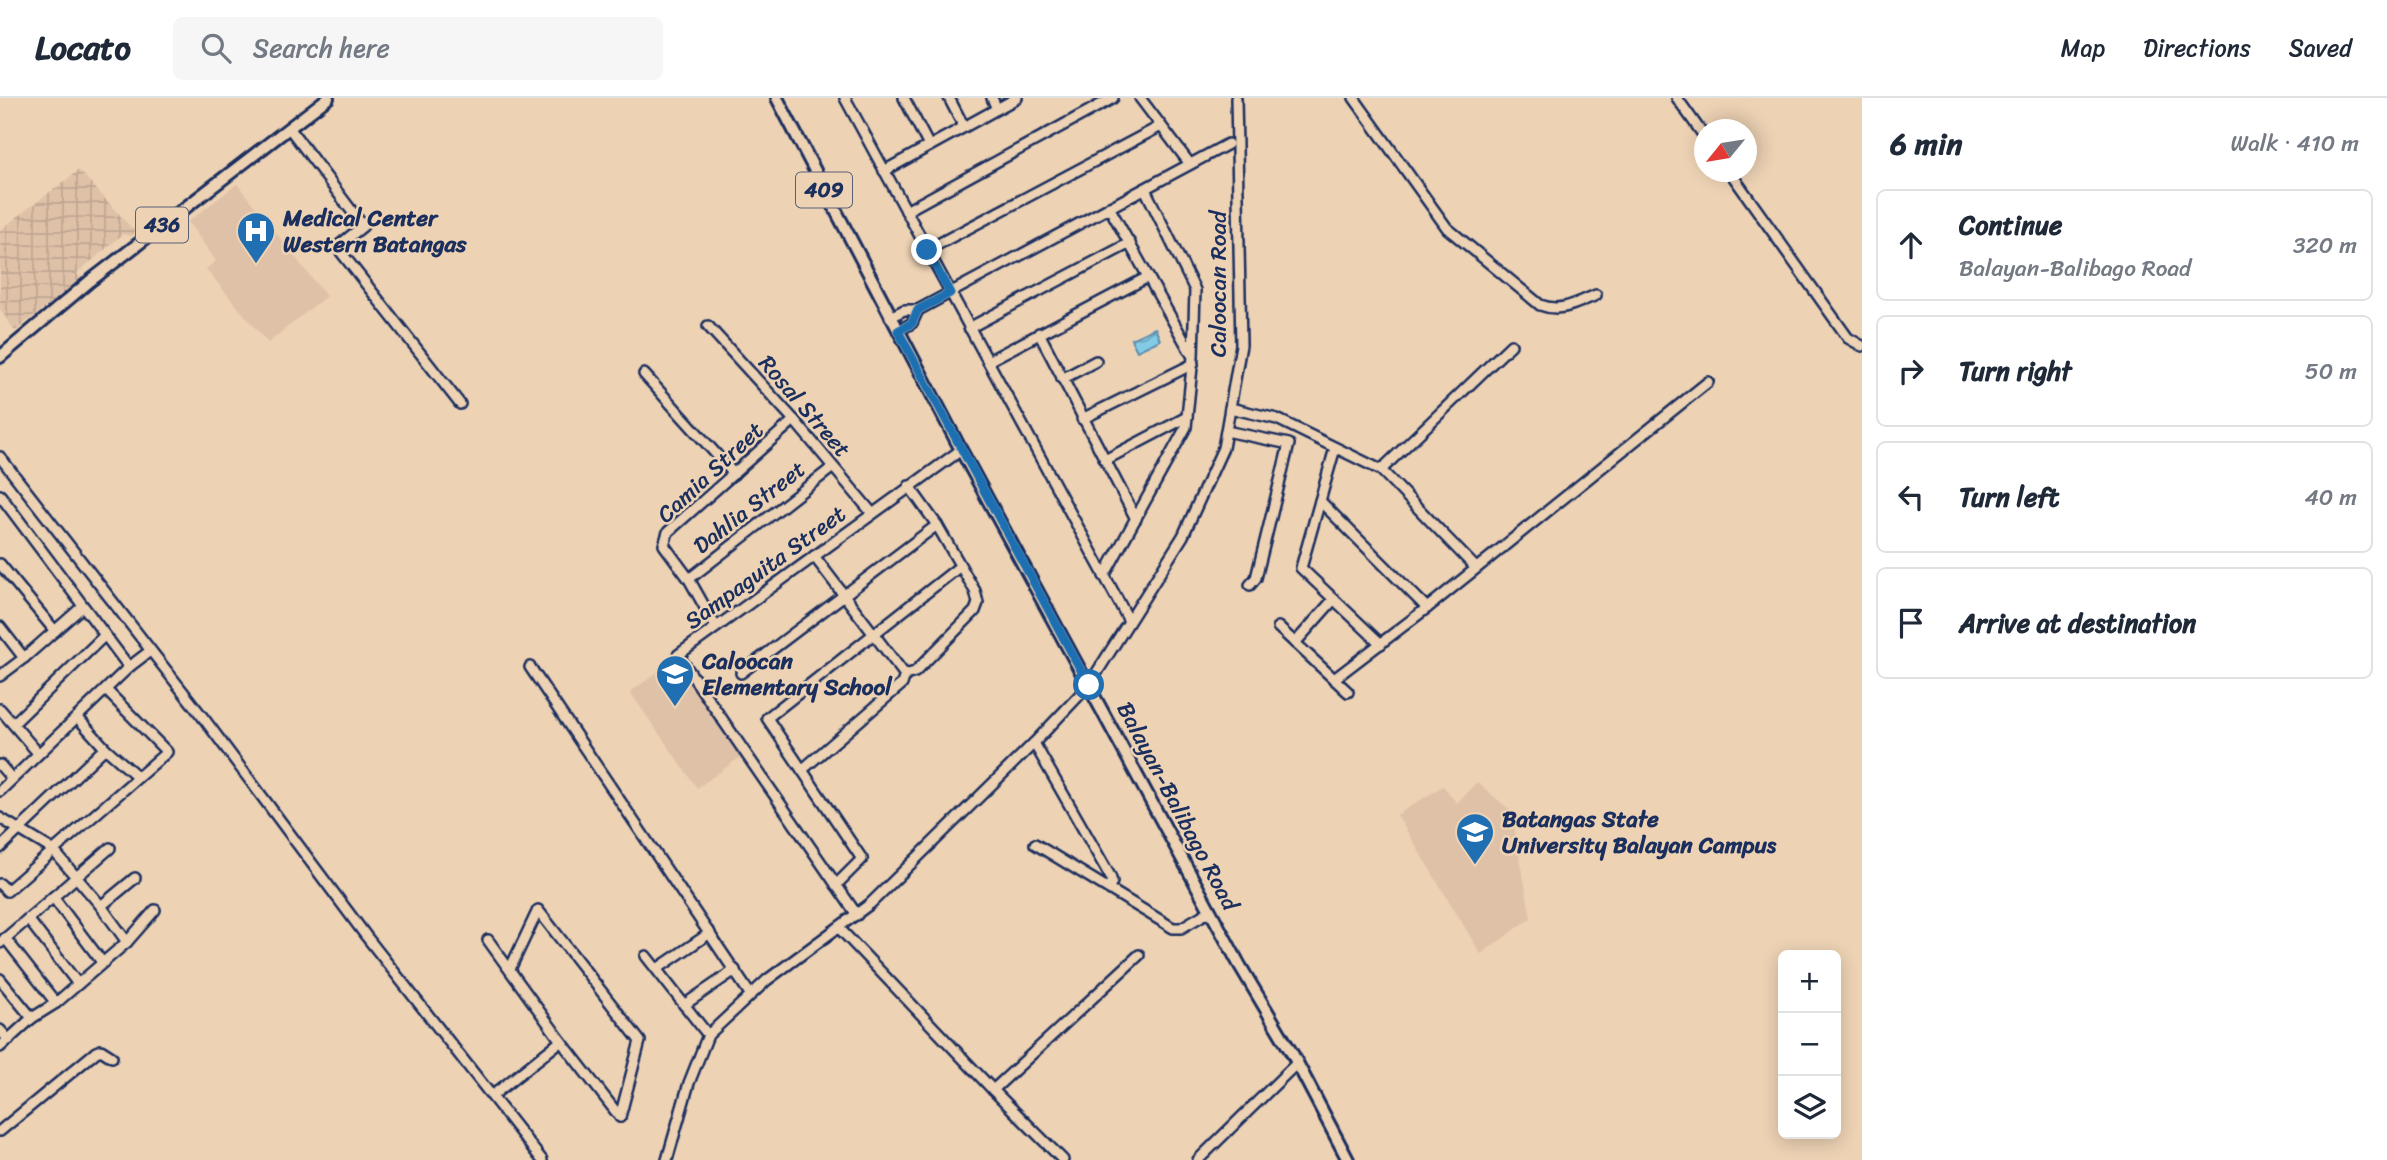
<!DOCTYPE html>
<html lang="en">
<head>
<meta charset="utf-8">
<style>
  :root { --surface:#fff; --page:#f6f6f7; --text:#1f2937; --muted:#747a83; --line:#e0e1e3 }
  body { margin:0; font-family:Sriracha,sans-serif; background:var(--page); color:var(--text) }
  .controls { position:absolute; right:21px; bottom:21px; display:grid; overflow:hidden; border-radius:10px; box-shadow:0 4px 18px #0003 }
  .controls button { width:63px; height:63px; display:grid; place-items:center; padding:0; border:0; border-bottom:2px solid var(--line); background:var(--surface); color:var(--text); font:35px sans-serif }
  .compass { position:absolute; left:1694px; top:21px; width:63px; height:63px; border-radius:50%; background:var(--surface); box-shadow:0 4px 18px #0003; rotate:240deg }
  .stop { position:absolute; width:21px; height:21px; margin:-16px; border:5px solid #1f6fb2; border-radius:50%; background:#fff }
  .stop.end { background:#1f6fb2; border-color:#fff; box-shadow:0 2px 7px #0008 }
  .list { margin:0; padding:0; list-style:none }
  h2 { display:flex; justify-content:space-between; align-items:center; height:91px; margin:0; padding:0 28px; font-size:30px }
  h2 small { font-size:23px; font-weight:400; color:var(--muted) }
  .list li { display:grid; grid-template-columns:46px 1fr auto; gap:21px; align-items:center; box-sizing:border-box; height:112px; margin:0 14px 14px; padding:0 14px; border:2px solid var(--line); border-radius:10px }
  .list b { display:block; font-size:26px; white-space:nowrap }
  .list p { margin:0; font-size:23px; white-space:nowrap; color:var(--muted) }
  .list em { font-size:23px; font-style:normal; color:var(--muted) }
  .icon { flex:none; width:38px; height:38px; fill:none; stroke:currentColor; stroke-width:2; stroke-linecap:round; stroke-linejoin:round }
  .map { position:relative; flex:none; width:1862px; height:1062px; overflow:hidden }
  header { display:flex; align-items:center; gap:42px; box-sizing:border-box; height:98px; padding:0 35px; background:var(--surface); border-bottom:2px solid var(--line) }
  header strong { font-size:33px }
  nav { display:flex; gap:38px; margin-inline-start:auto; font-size:24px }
  .search { width:490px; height:63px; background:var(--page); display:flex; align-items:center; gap:18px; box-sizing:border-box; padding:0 24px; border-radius:10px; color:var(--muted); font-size:26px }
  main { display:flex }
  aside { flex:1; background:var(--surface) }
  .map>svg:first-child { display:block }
  .built { fill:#dfc1a7 }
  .industrial { fill:url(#industrial-grid) }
  .water { fill:url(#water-waves); stroke:#5a8daf; stroke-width:2 }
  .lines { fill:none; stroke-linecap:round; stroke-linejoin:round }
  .minor-casing { stroke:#1b2f5e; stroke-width:14 }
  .major-casing { stroke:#1b2f5e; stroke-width:16 }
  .minor { stroke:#edd2b4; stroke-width:9 }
  .major { stroke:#edd2b4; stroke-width:10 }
  .route { stroke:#1f6fb2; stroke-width:9 }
  .labels { text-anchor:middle; stroke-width:5; stroke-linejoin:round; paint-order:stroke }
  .shield { fill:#edd2b4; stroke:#5a6078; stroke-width:2 }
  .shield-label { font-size:21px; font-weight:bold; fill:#1b2f5e }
  .poi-label { font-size:23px; font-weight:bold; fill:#1b2f5e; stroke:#edd2b4; text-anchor:start }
  .street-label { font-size:23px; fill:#1b2f5e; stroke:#edd2b4 }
</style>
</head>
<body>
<header>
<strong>Locato</strong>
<div class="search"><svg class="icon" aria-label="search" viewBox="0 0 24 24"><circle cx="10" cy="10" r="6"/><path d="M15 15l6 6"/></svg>Search here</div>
<nav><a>Map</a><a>Directions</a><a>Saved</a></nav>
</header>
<main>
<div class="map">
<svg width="1862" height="1062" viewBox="0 0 1862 1062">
  <defs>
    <pattern id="industrial-grid" width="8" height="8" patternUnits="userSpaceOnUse" patternTransform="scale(1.75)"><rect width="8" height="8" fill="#dfc1a7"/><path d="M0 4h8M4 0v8" fill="none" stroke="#bfa692"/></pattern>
    <pattern id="water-waves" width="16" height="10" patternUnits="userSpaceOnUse" patternTransform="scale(1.75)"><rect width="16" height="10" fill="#84cbe5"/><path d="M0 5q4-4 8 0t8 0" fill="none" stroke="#6ba5bd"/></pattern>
  </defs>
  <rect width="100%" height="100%" fill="#edd2b4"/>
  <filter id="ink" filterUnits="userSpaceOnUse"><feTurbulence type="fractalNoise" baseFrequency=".0143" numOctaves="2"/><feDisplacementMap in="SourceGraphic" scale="14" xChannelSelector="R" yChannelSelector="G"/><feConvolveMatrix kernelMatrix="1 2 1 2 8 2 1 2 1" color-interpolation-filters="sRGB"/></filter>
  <g filter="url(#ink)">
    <g class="built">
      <path d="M237 86 326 198 268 245 206 171 216 163 188 124Z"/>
      <path d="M675 562 742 658 697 690 630 594Z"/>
      <path d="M1477 684 1511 713 1531 820 1481 856 1397 717 1443 688 1457 705Z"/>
    </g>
    <path class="industrial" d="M79 72 135 134 131 138 123 136 77 175 81 181 15 233 0 211V132Z"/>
    <path class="water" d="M1155 230 1160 242 1137 253 1131 241Z"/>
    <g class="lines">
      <defs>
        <g id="minor">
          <path d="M845 0 1128 521"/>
          <path d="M904 0 929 48"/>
          <path d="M949 0 964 29"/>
          <path d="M992 0 997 11"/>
          <path d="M1140 0 1190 66"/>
          <path d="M1354 0 1447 130 1540 207C1561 215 1577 205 1596 197"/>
          <path d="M1677 0 1704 38"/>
          <path d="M290 31 363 128 337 149 460 306"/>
          <path d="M884 73 1017 0"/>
          <path d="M1730 74 1848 240 1862 248"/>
          <path d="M1109 109 1192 257"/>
          <path d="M906 113 1113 0"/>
          <path d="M927 152 1161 28"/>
          <path d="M890 219 904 212H918L1228 46"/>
          <path d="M708 228 794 322 872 415"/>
          <path d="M969 230 1130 145"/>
          <path d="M898 233 912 225 918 212"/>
          <path d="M1039 235 1136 421"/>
          <path d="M988 263 1148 179"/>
          <path d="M644 276 734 376"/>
          <path d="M1062 281 1096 263"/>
          <path d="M1230 310 1277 321 1381 372 1475 469"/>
          <path d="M1082 321 1193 266"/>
          <path d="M1226 333 1289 346 1256 480 1250 487"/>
          <path d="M1335 350 1301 470 1381 546"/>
          <path d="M0 359 205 622 366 838 542 1062"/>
          <path d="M1105 362 1187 319"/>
          <path d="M1381 372 1511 247"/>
          <path d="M0 397 129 569"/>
          <path d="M1320 403 1427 510"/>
          <path d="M814 458 905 577"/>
          <path d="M0 466 55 533"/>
          <path d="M1104 478 1186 329 1193 259 1195 192 1145 91"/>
          <path d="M689 481 833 369"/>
          <path d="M0 529 24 560"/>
          <path d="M716 529 689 481 664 447 668 434 794 322"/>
          <path d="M1278 529 1348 594"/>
          <path d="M1295 545 1334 501"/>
          <path d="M530 569 750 896"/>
          <path d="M741 575 937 427"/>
          <path d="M0 578 24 560 82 509"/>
          <path d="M1334 581 1427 510 1708 284"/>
          <path d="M0 611 38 655"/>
          <path d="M78 620 105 650 138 679"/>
          <path d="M14 625 104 538"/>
          <path d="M1034 645 1110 778 1112 784 1108 790"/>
          <path d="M0 667 12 681"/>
          <path d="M802 672 902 586 905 577 915 574 975 513 978 505 975 493 937 427 909 388"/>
          <path d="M0 693 129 569 150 553"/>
          <path d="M0 720 53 752 101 808 127 844"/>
          <path d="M1035 746 1173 830H1181L1210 813"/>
          <path d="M0 750 105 650"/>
          <path d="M0 786 7 793 167 654 107 593"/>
          <path d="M836 787 862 761 767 620 959 469"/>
          <path d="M53 799 102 864"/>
          <path d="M101 808 135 780"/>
          <path d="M857 817 678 557 961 352"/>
          <path d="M28 821 78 886"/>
          <path d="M839 830 993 992 1063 1062"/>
          <path d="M5 840 56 905"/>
          <path d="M488 842 561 943 620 1019"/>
          <path d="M0 845 110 750"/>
          <path d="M646 858 708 937"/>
          <path d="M510 871 538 812 640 943 620 1019"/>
          <path d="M657 871 710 835"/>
          <path d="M0 881 32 920"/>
          <path d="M684 907 735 872"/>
          <path d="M0 932 9 942"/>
          <path d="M0 949 32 920 56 905 127 844 155 812"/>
          <path d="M993 992 1139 857"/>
          <path d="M493 997 561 943"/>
          <path d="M0 1033 96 954 101 952 112 959"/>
          <path d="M667 1062 689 985 708 937 767 882 870 806 1034 645 1089 587 1183 438 1223 350 1241 247 1236 0"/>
          <path d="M1198 1062 1297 965"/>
        </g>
        <g id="major">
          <path d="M777 0 961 352 1239 866 1293 957 1348 1062"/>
          <path d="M0 259 90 183 328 0"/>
        </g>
      </defs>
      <use href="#minor" class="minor-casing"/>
      <use href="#major" class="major-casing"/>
      <use href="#minor" class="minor"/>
      <use href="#major" class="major"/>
    </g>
  </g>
  <g class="lines" filter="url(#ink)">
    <path class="route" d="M927 152 950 195 918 212 912 225 898 233 1089 587"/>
  </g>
  <defs>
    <symbol id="hospital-pin" viewBox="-11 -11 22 30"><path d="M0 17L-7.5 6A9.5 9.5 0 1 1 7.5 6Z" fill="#1f6fb2" stroke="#edd2b4"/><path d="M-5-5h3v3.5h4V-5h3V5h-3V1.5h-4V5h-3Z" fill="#fff"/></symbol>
    <symbol id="school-pin" viewBox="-11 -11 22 30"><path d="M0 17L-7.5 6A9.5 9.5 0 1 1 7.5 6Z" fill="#1f6fb2" stroke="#edd2b4"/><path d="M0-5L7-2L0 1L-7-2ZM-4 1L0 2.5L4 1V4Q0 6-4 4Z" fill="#fff"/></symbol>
    <symbol id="university-pin" viewBox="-11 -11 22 30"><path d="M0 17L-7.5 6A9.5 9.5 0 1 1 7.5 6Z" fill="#1f6fb2" stroke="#edd2b4"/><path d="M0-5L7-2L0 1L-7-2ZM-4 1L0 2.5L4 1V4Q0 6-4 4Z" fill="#fff"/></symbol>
  </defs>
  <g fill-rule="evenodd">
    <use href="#hospital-pin" x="234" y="111" width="44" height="60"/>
    <use href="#school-pin" x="653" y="554" width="44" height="60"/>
    <use href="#university-pin" x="1453" y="712" width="44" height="60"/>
  </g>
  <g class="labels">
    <g class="shield">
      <rect x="796" y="74.5" width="56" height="35" rx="5"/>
      <rect x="136" y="109.5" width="52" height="35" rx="5"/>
    </g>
    <g class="shield-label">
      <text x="824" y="99">409</text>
      <text x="162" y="134">436</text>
    </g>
    <g class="poi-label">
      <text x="283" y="128">Medical Center<tspan x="283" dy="26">Western Batangas</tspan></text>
      <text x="702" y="571">Caloocan<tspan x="702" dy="26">Elementary School</tspan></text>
      <text x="1502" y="729">Batangas State<tspan x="1502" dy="26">University Balayan Campus</tspan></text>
    </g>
    <g class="street-label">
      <text transform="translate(1218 186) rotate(-90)" y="8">Caloocan Road</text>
      <text transform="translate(805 308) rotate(49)" y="8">Rosal Street</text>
      <text transform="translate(710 374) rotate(-43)" y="8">Camia Street</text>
      <text transform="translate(749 409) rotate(-38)" y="8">Dahlia Street</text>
      <text transform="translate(765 469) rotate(-36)" y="8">Sampaguita Street</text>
      <text transform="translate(1178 708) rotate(62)" y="8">Balayan-Balibago Road</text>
    </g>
  </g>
</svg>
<div class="controls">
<button>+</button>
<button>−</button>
<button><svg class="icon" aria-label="layers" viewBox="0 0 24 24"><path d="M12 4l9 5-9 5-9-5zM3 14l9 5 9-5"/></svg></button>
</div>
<svg class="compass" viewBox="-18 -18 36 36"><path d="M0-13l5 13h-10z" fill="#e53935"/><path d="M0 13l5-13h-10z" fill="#747a83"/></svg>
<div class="stop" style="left:1089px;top:587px"></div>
<div class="stop end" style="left:927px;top:152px"></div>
</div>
<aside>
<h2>6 min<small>Walk · 410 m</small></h2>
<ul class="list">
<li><svg class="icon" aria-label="ahead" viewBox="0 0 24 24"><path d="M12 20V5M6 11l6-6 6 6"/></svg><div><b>Continue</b><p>Balayan-Balibago Road</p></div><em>320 m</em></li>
<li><svg class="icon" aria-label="right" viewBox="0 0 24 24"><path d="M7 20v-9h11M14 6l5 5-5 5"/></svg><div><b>Turn right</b></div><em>50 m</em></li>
<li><svg class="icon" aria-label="left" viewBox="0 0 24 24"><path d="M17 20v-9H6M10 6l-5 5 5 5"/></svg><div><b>Turn left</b></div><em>40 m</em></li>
<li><svg class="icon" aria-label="arrive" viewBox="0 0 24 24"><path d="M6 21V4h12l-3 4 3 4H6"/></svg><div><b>Arrive at destination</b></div></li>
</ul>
</aside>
</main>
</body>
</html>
